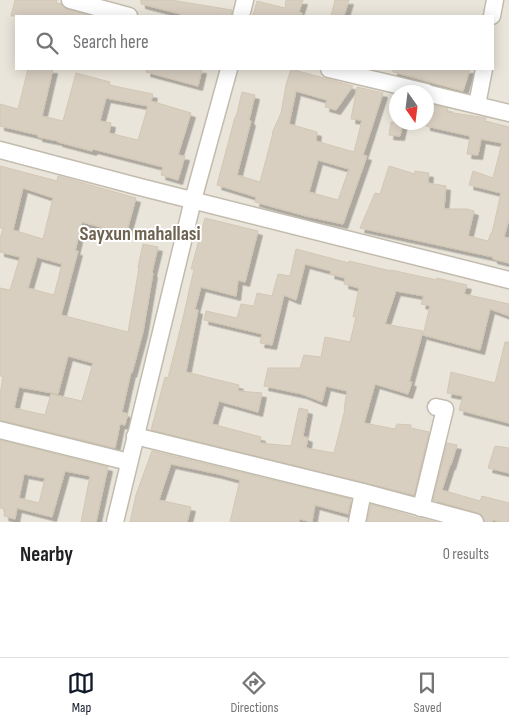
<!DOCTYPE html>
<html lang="en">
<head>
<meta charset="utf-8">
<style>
  :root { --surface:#fff; --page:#f6f6f6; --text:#202124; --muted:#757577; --line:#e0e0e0; --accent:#111827 }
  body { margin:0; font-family:"Sofia Sans Condensed",sans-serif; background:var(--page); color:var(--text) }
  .compass { position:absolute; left:389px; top:85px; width:45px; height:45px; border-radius:50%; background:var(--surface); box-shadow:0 2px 12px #0003; rotate:166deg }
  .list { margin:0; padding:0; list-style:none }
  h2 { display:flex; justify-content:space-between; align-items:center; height:65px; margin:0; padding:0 20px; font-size:21px }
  h2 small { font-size:16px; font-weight:400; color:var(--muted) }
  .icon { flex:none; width:28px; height:28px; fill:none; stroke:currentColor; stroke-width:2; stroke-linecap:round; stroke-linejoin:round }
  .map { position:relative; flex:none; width:509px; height:522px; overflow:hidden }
  .search { position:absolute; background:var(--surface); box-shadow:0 2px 12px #0003; left:15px; right:15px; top:15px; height:55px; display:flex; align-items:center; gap:12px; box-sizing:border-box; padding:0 18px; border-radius:0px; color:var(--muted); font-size:19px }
  .sheet { height:135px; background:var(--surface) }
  nav { display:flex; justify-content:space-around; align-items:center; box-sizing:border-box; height:70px; border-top:1px solid var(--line); background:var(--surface); font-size:14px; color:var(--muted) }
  nav a { display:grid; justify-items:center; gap:2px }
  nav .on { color:var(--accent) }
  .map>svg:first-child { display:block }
  .residential { fill:#eae5da; fill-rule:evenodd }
  .building { fill:#d8cfc1; stroke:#d3c7b4; fill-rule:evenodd; filter:url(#shadow) }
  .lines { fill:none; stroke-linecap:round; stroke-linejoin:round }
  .minor-casing { stroke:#c2bbae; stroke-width:19 }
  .minor { stroke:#fff; stroke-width:16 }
  .labels { text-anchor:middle; stroke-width:4; stroke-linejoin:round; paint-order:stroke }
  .neighbourhood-label { font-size:20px; font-weight:bold; fill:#6e6250; stroke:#fff }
</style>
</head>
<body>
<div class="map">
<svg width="509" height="522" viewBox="0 0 509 522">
  <defs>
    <filter id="shadow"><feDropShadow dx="4.5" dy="4.5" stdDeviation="0" flood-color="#0004"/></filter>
  </defs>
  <rect width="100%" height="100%" fill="#f6f3ec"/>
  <path class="residential" d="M0 0H509V522H0ZM16 16H493V69H16ZM396 92H426V122H396Z"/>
  <g class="building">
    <path d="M15 0H57L56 3 61 4 63 7 67 9 92 16H11Z"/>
    <path d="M141 0H171L232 10 231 16H180V14L141 4Z"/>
    <path d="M286 0H303L299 12 302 13V16H253L257 1 285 8Z"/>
    <path d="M335 0H349L344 16H331Z"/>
    <path d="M28 69H53L42 116 63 121 76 73 110 82 109 85 153 94 151 101 191 113 178 155 185 156 178 180 161 175 163 167 93 149 92 151 58 142V141L38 137V135L0 126V104L18 109ZM106 98 148 106 138 140 109 133 111 123 100 121Z"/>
    <path d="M147 69H202L198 86 146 72Z"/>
    <path d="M291 69 353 86 336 110 325 107 327 100 296 91 289 124 317 132 316 141 354 152 362 120 351 119 357 87 383 93 363 155 367 156 343 224 306 216 255 202 256 197 217 185 235 117H236L242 92 255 95 249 120 251 121 237 175 260 182 273 133H272L281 113 286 85ZM318 160 349 169 338 200 309 192Z"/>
    <path d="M393 69H470L463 91 393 72Z"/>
    <path d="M426 103 448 108 447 112 486 118 485 121 509 127V219L504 237 509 238V263L493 259V257L360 228 375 193 380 194 389 166 415 174V171L429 173 428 183 446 186 444 209H467L474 211 468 236 488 241 491 233H492L501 193 469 185 473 171 493 178 502 143 481 139 478 155 467 154 470 136 426 126Z"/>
    <path d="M391 122H403L400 136 389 135Z"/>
    <path d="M0 166 57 181 58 176 136 198 126 234 82 222 75 251H78L61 315 128 332 139 268 138 267 143 244 158 247 152 272 153 273 143 332 132 373 131 372 122 412 128 414 125 425 120 424 115 448 0 420V395L3 376H0V288L10 290 20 257 0 252V239L3 228H0ZM23 188 53 198 43 239 13 230ZM37 257 62 264 54 295 28 288ZM68 356 93 363 82 401 51 394 45 415 14 408 19 387 58 394Z"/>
    <path d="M205 218 258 231 245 282 238 280 236 296 201 287 195 309 198 310 186 372 239 385 238 391 262 393 258 412 219 401 212 424 261 437 260 443 291 446 299 408 308 410 303 436 308 438 306 448 334 453 345 409H344L347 391 326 386 322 402 302 394 264 386 268 368H300L304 355 321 357 325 337 350 342 356 317H353L359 288 344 284 345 278 330 274 331 271 305 264 296 300 284 295 272 345 260 343 262 334 204 320 206 311 237 318 241 304 254 306 257 293 272 296 278 274 290 276 296 249 349 263V261L391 271V270L437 280V278L467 285 464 294 509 304V316L490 309 480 350 423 335 430 306 421 304 424 296 396 291 385 324 423 331 409 382H412L408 394 375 384 364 423 395 429 397 424 411 425V428L429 432 414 495 151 430 165 377 168 378 183 318 194 269H191Z"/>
    <path d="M505 342H509V423L459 410 463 396 447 393 451 372 495 383Z"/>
    <path d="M0 440 108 467 96 522H81L90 476 65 471 52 517 17 508 15 519 4 516 5 509 0 508ZM24 474 45 478 39 503 19 498Z"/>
    <path d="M447 443 457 445 451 465H450L442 490 480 501 482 496 509 503V522H502L492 520V522H485L482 515 478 513 433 500Z"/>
    <path d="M495 446 509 448V473L488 468Z"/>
    <path d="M152 451 351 499 348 514 315 505 312 522 300 519 299 522H230L240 480 218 474 171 464 159 500 191 507 187 522H130L136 495Z"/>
    <path d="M371 504 418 518 436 522H367Z"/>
  </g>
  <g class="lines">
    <defs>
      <g id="minor">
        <path d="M70 0 129 16"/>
        <path d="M241 16 245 0"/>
        <path d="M492 16 495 0"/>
        <path d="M329 69 426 92"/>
        <path d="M426 93 509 113"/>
        <path d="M477 105 484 69"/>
        <path d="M0 150 140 187 509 280"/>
        <path d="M0 430 129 462"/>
        <path d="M135 436 363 492 475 522"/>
        <path d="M421 508 445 409 436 407"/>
        <path d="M115 522 193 200 229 69"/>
        <path d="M357 522 363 492"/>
      </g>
    </defs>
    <use href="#minor" class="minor-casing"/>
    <use href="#minor" class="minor"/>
  </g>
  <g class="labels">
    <g class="neighbourhood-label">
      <text x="140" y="240">Sayxun mahallasi</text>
    </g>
  </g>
</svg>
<svg class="compass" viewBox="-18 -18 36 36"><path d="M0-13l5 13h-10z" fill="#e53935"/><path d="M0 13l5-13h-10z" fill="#757577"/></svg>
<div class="search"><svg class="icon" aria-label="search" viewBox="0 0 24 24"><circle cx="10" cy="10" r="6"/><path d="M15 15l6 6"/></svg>Search here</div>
</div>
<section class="sheet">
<h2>Nearby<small>0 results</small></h2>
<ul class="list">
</ul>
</section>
<nav>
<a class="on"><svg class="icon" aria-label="map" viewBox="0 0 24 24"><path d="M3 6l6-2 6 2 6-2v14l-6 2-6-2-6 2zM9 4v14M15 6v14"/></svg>Map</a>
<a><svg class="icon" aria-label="directions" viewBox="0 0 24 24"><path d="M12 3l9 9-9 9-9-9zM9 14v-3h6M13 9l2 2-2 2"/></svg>Directions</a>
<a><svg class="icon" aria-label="saved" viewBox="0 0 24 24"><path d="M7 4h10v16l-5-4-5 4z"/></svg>Saved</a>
</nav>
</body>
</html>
